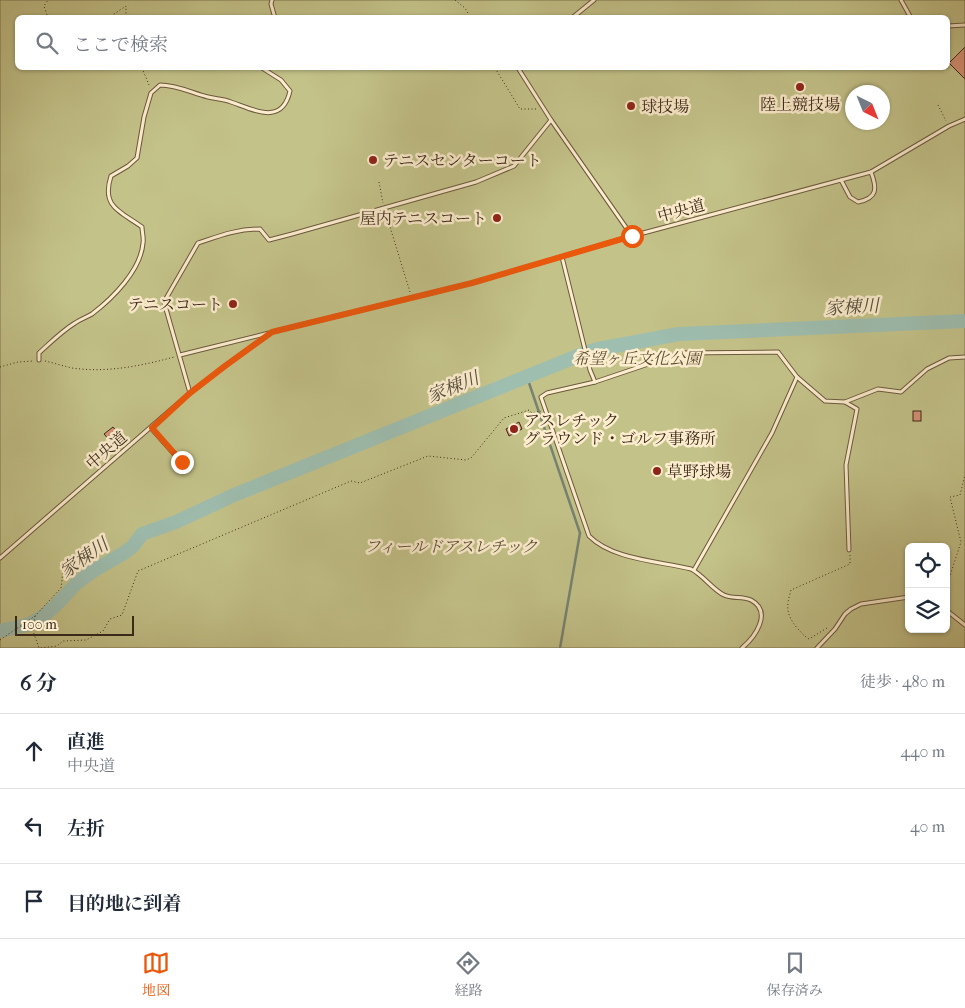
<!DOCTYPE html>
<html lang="ja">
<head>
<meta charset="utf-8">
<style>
  :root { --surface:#fff; --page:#f2f2f3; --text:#1f2937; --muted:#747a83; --line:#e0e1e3; --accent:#ea580c }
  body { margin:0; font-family:"IM FELL French Canon","Noto Serif JP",serif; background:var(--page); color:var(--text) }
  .controls { position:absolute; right:15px; bottom:15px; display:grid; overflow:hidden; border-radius:8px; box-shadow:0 1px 4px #0004 }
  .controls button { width:45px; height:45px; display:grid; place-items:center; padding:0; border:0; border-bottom:1px solid var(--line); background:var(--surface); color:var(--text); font:25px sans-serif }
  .compass { position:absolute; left:845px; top:85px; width:45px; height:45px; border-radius:50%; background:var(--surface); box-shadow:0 1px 4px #0004; rotate:137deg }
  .scale { position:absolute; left:15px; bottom:12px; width:119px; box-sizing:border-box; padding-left:5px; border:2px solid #3d2918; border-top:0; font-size:14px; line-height:18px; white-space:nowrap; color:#3d2918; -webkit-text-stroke:4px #fcedce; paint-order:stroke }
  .stop { position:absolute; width:15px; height:15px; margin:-11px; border:4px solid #ea580c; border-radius:50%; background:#fff }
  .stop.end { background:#ea580c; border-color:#fff; box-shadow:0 1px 5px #0008 }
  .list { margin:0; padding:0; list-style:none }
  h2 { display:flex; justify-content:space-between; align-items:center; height:65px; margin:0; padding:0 20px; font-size:21px }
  h2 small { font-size:16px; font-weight:400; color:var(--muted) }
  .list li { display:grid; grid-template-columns:32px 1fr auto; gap:15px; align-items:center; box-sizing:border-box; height:75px; padding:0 20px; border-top:1px solid var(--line) }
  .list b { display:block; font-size:19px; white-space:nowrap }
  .list p { margin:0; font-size:16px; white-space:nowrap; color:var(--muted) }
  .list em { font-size:16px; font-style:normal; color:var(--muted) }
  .icon { flex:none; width:28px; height:28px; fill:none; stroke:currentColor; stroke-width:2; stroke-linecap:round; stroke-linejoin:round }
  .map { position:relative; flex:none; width:965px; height:648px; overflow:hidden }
  .search { position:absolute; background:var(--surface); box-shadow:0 1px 4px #0004; left:15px; right:15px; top:15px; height:55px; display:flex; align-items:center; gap:12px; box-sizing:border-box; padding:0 18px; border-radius:8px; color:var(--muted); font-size:19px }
  .sheet { height:290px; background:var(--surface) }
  nav { display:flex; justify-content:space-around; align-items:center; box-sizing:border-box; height:70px; border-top:1px solid var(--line); background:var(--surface); font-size:14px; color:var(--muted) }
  nav a { display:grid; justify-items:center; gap:2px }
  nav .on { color:var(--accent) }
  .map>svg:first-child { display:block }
  .green { fill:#c3c289; stroke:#807650; fill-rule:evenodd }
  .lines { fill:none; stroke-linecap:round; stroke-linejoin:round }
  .stream { stroke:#778273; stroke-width:2.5 }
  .river { stroke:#9ebeb0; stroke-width:14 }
  .building { fill:#d69175; stroke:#3d2918 }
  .lane-casing { stroke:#6c583f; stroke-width:5 }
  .path { stroke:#3d2918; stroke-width:1; stroke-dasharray:1 2.5; stroke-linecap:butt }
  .lane { stroke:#fcedce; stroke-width:3 }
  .route { stroke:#ea580c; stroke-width:6 }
  .poi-dot { fill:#8f2418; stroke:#fcedce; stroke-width:2 }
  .labels { text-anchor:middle; stroke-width:5; stroke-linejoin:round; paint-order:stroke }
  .poi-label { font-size:16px; fill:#3d2918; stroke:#fcedce; text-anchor:start }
  .street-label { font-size:16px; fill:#3d2918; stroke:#fcedce }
  .park-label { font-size:16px; font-style:italic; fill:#5e4f34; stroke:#fcedce }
  .water-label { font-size:18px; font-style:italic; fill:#554e3e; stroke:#fcedce }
</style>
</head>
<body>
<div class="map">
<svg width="965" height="648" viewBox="0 0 965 648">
  <rect width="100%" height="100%" fill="#fae4b3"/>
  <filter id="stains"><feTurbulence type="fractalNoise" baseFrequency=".004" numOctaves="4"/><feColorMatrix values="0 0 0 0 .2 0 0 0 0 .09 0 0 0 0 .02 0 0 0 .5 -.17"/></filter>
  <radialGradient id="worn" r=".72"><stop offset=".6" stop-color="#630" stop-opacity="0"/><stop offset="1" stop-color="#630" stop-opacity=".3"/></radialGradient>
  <path class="green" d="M0 0H965V648H0ZM18 18H948V68H18ZM852 92H882V122H852ZM909 547H946V629H909Z"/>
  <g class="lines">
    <path class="stream" d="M527 377 580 533 560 648"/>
    <path class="river" d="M0 631 27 625 41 618 54 607 77 583 93 571 124 553 133 546 142 534 176 522 234 495 585 353 598 349 679 334 965 321"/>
  </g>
  <g class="building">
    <path d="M965 47V79L949 63Z"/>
    <rect x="913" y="411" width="8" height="10"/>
    <path d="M519 422 522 429 509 436 506 429Z"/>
    <path d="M113 427 119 434 110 441 104 434Z"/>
  </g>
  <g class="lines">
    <defs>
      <g id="lane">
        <path d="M272 0 271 4 275 18"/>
        <path d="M901 0 911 18"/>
        <path d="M572 18 594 0"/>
        <path d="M948 26 965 25"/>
        <path d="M551 120 632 236"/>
        <path d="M841 180 850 197 858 202C878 198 877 188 871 172"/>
        <path d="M562 257 590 370 595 382 547 393 541 397 589 536C613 560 659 561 691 569 703 575 713 590 724 595 732 599 742 596 751 600 773 612 755 637 742 648"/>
        <path d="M180 355 269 333"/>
        <path d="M39 360V353C51 342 62 331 75 323 81 319 87 317 92 314 113 298 141 270 143 243 144 238 142 232 142 227 120 211 101 207 111 176L128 166 137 158 144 117 151 93 160 85C177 85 192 93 208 97 216 99 224 99 231 102 254 110 282 126 290 91L281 80 262 68"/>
        <path d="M595 382 681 353 778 352 797 377 825 401 845 402 878 389 901 392 927 369 949 358 965 357"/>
        <path d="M190 393 164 302 198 243C219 236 237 229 260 229L269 240 292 234 476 182 514 166 551 120 518 68"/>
        <path d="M845 402 857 409 846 465 849 550"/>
        <path d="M151 428 182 463"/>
        <path d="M0 558 190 393 225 366 272 332 472 283 632 236 871 172 949 126 965 119"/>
        <path d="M694 570 772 433 797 377"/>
        <path d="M946 610 965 625"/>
        <path d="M817 648 835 629 845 614 851 609 861 604 909 597"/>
      </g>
    </defs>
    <use href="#lane" class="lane-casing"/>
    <g class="path">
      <path d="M455 0 465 8 471 18"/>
      <path d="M48 18 44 6 48 0"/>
      <path d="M108 18 126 6V18"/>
      <path d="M142 68 149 85"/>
      <path d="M495 68 520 109H538"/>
      <path d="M944 68 946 70"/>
      <path d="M938 105 946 121"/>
      <path d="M379 182 383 203"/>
      <path d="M386 214 410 292"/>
      <path d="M45 361C54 363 63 366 72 368 106 373 141 366 174 357"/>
      <path d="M0 367 18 362 34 361"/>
      <path d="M946 588 961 542 950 497 960 495 965 475"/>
      <path d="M35 616 33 631 39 648 57 646 63 641 86 640 103 631 110 619 122 615 138 571 351 481 360 483 428 456 466 460 471 458 504 418 529 410 532 413 541 411"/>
      <path d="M827 628 809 639C804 636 801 632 797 628 786 614 786 607 791 590L850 564V555"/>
      <path d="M0 640 35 616 61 588 64 563"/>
    </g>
    <use href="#lane" class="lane"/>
  </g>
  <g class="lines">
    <path class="route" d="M182 462 152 428 190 393 225 366 272 332 472 283 632 236"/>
  </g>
  <g class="poi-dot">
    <circle cx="800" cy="87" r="5"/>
    <circle cx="631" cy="106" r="5"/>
    <circle cx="373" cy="160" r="5"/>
    <circle cx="497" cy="218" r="5"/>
    <circle cx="233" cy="304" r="5"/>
    <circle cx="514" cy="429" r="5"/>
    <circle cx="657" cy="471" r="5"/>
  </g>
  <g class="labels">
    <g class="poi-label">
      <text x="800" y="110" text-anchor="middle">陸上競技場</text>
      <text x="641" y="112">球技場</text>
      <text x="383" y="166">テニスセンターコート</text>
      <text x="487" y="224" text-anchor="end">屋内テニスコート</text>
      <text x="223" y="310" text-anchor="end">テニスコート</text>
      <text x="524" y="426">アスレチック<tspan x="524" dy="18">グラウンド・ゴルフ事務所</tspan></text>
      <text x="667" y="477">草野球場</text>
    </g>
    <g class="street-label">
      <text transform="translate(681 210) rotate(-15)" y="6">中央道</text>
      <text transform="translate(106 450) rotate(-41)" y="6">中央道</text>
    </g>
    <g class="park-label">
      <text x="637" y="364">希望ヶ丘文化公園</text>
      <text x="451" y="552">フィールドアスレチック</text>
    </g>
    <g class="water-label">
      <text transform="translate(852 307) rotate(-3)" y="6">家棟川</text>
      <text transform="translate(453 387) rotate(-22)" y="6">家棟川</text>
      <text transform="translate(84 558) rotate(-35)" y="6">家棟川</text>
    </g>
  </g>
  <rect width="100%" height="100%" filter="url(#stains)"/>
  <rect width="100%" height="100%" fill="url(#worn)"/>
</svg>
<div class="controls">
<button><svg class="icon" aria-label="locate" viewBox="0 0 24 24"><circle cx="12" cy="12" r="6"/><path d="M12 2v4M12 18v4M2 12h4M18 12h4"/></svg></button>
<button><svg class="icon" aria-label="layers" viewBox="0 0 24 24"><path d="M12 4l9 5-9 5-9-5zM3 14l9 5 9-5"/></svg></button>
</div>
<svg class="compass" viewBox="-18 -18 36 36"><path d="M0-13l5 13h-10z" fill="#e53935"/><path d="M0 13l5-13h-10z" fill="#747a83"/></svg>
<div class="scale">100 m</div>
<div class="stop" style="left:632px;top:236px"></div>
<div class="stop end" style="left:182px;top:462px"></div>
<div class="search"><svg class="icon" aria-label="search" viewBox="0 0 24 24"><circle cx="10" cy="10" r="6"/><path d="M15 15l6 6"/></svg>ここで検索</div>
</div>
<section class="sheet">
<h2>6 分<small>徒歩 · 480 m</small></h2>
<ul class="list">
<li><svg class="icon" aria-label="ahead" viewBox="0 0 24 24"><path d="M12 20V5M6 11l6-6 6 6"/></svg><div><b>直進</b><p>中央道</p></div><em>440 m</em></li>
<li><svg class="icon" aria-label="left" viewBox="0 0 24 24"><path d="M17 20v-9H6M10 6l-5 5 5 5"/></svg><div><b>左折</b></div><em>40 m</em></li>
<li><svg class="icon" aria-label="arrive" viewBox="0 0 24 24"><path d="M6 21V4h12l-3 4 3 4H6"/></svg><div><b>目的地に到着</b></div></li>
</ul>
</section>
<nav>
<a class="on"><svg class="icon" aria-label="map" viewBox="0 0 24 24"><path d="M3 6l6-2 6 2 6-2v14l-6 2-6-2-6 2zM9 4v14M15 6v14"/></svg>地図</a>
<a><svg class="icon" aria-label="directions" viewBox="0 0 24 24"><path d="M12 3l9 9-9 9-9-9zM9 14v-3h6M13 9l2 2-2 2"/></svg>経路</a>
<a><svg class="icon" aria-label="saved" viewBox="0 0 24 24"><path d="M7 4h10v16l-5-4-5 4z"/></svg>保存済み</a>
</nav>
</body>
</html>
